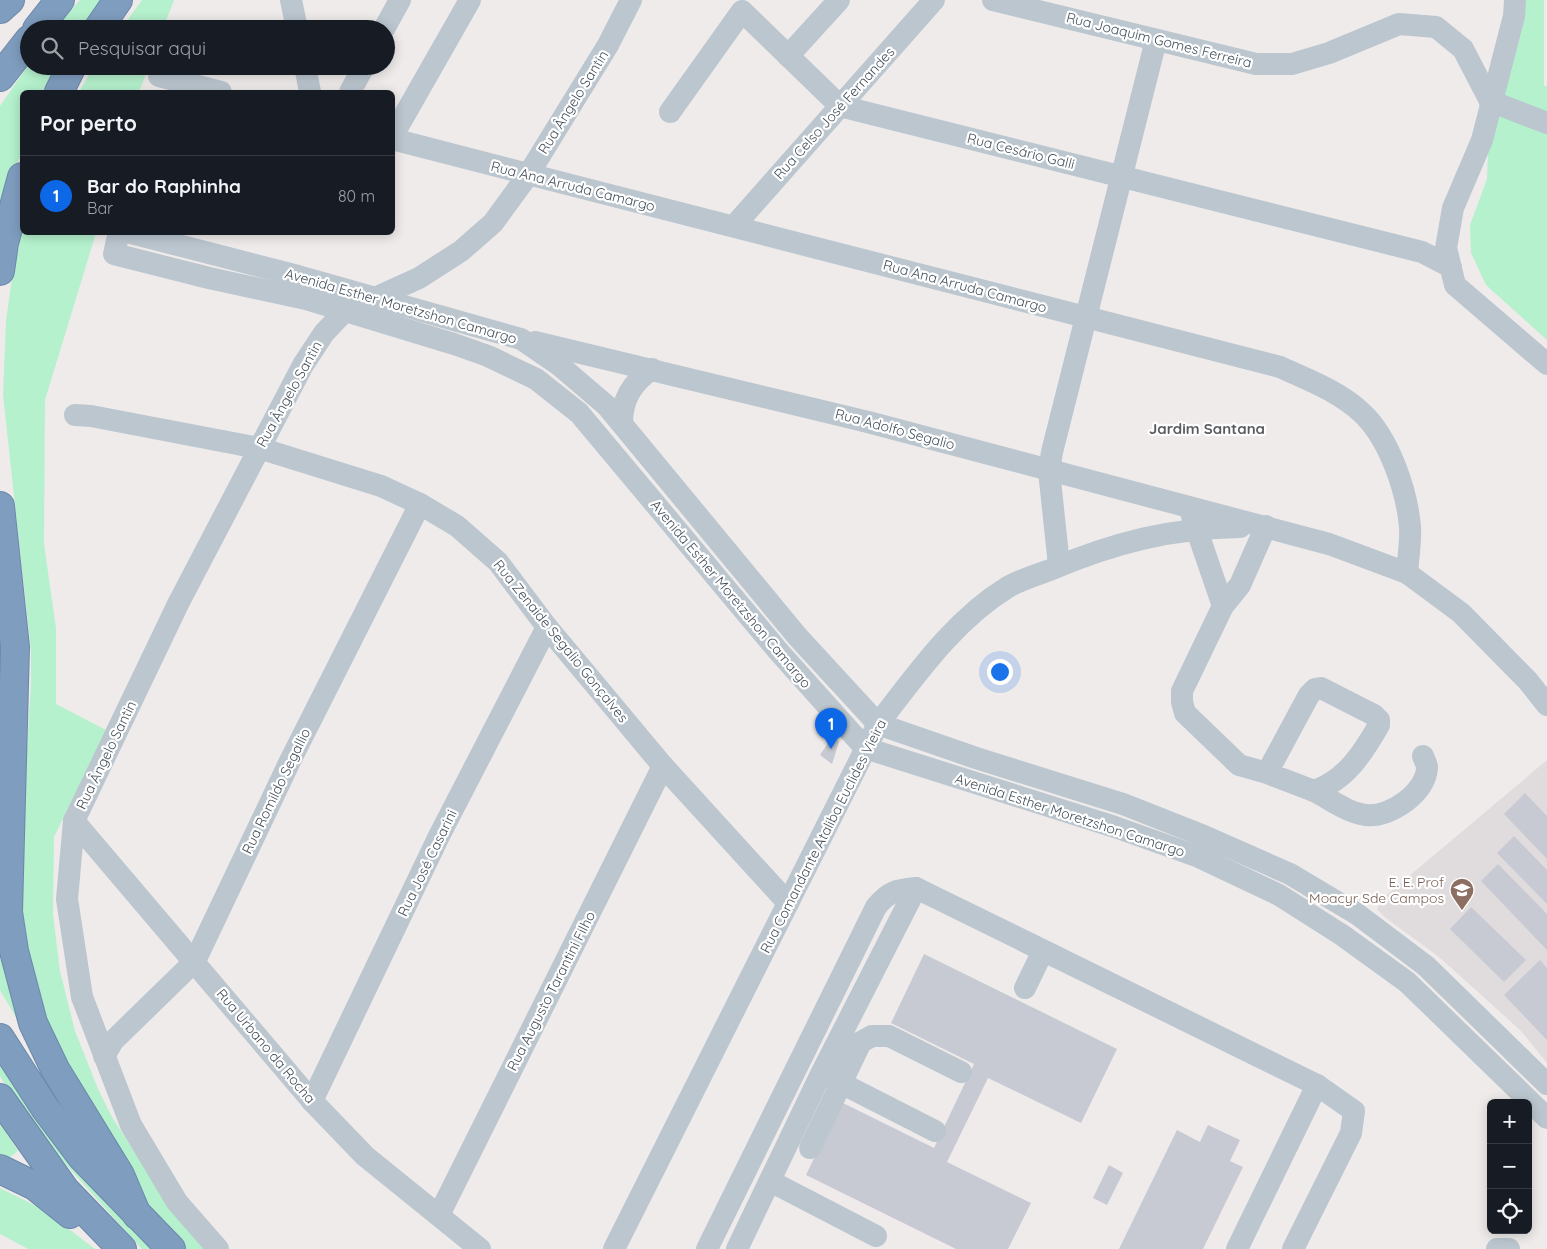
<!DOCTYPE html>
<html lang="pt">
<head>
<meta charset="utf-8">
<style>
  :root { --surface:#171b24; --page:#242831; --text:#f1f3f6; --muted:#9ea1a6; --line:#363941; --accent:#0d68e7 }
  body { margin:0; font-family:Quicksand,sans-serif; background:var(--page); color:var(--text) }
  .controls { position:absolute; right:15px; bottom:15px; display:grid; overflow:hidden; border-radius:8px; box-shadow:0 2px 12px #0003 }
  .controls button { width:45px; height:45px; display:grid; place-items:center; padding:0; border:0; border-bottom:1px solid var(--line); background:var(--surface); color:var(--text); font:25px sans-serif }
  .you { position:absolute; left:999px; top:671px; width:18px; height:18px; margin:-12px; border:4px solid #fff; border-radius:50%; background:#1a73e8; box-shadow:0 0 0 8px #1a73e833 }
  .badge { display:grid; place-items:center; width:32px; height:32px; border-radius:50%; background:var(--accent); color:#fff; font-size:16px; font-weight:700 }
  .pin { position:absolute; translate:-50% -41px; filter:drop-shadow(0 1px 2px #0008) }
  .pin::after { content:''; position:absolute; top:26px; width:18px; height:15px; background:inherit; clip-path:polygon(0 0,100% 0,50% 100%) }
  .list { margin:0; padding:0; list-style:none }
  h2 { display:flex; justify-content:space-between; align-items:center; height:65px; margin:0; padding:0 20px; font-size:21px }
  h2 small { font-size:16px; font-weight:400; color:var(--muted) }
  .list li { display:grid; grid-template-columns:32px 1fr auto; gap:15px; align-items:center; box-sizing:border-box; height:80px; padding:0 20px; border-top:1px solid var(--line) }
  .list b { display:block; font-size:19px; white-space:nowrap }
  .list p { margin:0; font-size:16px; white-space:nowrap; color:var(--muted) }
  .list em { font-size:16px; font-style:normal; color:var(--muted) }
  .icon { flex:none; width:28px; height:28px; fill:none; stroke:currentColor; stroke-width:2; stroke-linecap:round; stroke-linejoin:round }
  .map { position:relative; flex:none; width:1547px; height:1249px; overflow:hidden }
  .search { position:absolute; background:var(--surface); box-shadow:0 2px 12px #0003; left:20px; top:20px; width:375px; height:55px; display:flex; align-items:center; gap:12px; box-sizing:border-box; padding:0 18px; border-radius:28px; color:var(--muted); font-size:19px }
  .panel { position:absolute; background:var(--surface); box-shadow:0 2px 12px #0003; left:20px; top:90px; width:375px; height:145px; border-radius:8px }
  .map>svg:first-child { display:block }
  .education { fill:#e0dcdd }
  .green { fill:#b5f1cd }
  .building { fill:#c7cad2 }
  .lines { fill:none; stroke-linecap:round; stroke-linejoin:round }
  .highway-casing { stroke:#6b88aa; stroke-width:30 }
  .minor { stroke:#bbc6cf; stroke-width:22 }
  .highway { stroke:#7f9dbf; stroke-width:28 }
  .labels { text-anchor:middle; stroke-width:4.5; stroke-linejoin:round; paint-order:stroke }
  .street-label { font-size:14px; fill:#434f5a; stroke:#fff }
  .education-label { font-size:14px; fill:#785e54; stroke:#fff; text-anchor:end }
  .neighbourhood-label { font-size:15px; font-weight:bold; fill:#585c61; stroke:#fff }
</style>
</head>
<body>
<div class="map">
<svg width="1547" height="1249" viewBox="0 0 1547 1249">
  <rect width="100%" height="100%" fill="#efebeb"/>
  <path class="education" d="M1547 760V1063L1521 1031 1478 992 1439 957 1386 918 1377 909 1383 898Z"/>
  <g class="green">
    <path d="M80 0H106L88 29H55Z"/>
    <path d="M142 0H174L163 29H121Z"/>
    <path d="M1524 0H1544V86H1547V340L1486 285 1471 253 1470 225 1487 179 1489 124Z"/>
    <path d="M29 64V66H64L49 92H22V152L11 177 0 228V106Z"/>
    <path d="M94 66H149L139 92H79Z"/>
    <path d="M22 231 96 233 45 400 44 544 56 628V704L106 730 54 837 53 914 60 971 75 1031 98 1089 112 1117 153 1180 209 1249H183L161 1225 140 1195 49 1033 33 978 21 900V847L31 684V651L3 395 6 321 11 285Z"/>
    <path d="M0 941 17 1019 0 990Z"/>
    <path d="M0 1058 158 1249H142L59 1157 4 1083 0 1076Z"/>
    <path d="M0 1123 18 1151 6 1160 0 1159Z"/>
    <path d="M0 1188 44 1210 95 1249H28L0 1234Z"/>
  </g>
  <g class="building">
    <path d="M834 734 839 742 832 764 820 755Z"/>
    <path d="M1525 793 1547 816V859L1504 814Z"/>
    <path d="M1514 836 1547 870V904L1497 853Z"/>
    <path d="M1498 864 1547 914V950L1481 881Z"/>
    <path d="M1471 907 1526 960 1504 982 1450 929Z"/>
    <path d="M924 954 1117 1049 1081 1123 988 1078 947 1162 1031 1203 1008 1249H956L806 1175 841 1102 934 1148 974 1064 891 1023Z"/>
    <path d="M1540 960 1547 968V1040L1504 995Z"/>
    <path d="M1208 1125 1240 1140 1230 1161 1243 1167 1203 1249H1119L1177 1130 1200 1142Z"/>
    <path d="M1109 1165 1123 1173 1107 1205 1093 1198Z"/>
  </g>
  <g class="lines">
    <defs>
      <g id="highway">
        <path d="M0 9 10 0"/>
        <path d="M37 29 60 0"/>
        <path d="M98 29 118 0"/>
        <path d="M0 77 29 40"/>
        <path d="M59 92 72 66"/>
        <path d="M0 271 4 243 22 177"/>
        <path d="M0 506 15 647 8 912 14 951 33 1023 55 1069 120 1175 137 1215"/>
        <path d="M0 1038 45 1108 81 1156 171 1249"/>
        <path d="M0 1098 65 1190 122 1249"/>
        <path d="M0 1169 35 1186 70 1214"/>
      </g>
    </defs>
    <use href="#highway" class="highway-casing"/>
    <g class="minor">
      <path d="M291 0 297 29"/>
      <path d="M993 0 1256 64H1292L1329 53 1399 24 1436 27 1463 49 1490 101"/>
      <path d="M1515 0 1514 16 1482 140 1453 208 1446 248 1455 285 1547 364"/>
      <path d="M384 29 400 0"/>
      <path d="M788 56 839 0"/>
      <path d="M305 66 310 92"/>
      <path d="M159 76 221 92"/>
      <path d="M350 92 364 66"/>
      <path d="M1490 101 1547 123"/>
      <path d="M670 112 742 11 840 106 1422 252 1451 267"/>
      <path d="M392 137 470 0"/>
      <path d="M392 139 1280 367C1308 380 1339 391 1362 413 1389 438 1407 491 1410 527 1411 542 1408 558 1407 573"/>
      <path d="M734 226 934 0"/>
      <path d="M119 232 114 254 209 278 306 299 454 344 488 356 536 379 579 413 779 652 865 748 1115 827 1199 857 1279 895 1342 935 1407 982 1547 1118"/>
      <path d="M127 232 298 276 521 339 559 365 607 406 797 636 878 724 976 758 1123 804 1204 836 1290 874 1357 914 1426 966 1547 1084"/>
      <path d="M535 342 868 422 1329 544 1407 573 1461 613 1528 681 1547 705"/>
      <path d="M75 415 91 416 259 448 381 486 420 504 457 526 498 562 547 627 663 766 788 903"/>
      <path d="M622 423C622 399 632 383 652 369"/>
      <path d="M1192 516 1223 606"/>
      <path d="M1266 526 1240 585 1223 606 1182 691V702L1185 713 1239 765 1267 773 1314 791C1346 780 1363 753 1379 725V720L1374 715 1321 688 1315 689 1309 695 1267 773"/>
      <path d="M1059 565 1049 471 1052 452 1156 40"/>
      <path d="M1314 791C1330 799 1348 813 1366 815 1390 818 1427 792 1427 767 1427 764 1424 759 1423 756"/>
      <path d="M74 821 312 1101 365 1156 480 1249"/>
      <path d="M1025 988 1043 951"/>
      <path d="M104 1056 113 1041 195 961 290 761 420 504"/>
      <path d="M829 1077 935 1131"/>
      <path d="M312 1101 439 836 547 627"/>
      <path d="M810 1148 861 1042 872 1036H889L961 1072"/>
      <path d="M770 1181 876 1236"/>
      <path d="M439 1215 663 766"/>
      <path d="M218 1249 177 1202 131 1125 82 997 67 899 74 821 179 602 303 365 324 333 344 312 419 278 461 251 493 223 528 175 608 45 631 0"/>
      <path d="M614 1249 878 724C916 675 954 620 1008 587 1020 580 1036 575 1050 570 1112 543 1172 528 1240 527"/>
      <path d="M707 1249 876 907C889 891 896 890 916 888L1317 1085 1354 1111 1351 1133 1293 1249"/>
      <path d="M737 1249 821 1074 916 888"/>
      <path d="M1237 1249 1317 1085"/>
      <path d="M1497 1249H1509"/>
    </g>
    <use href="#highway" class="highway"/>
  </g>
  <defs>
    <symbol id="school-pin" viewBox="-11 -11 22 30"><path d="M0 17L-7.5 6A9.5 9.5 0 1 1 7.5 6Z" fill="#8d6e63" stroke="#fff"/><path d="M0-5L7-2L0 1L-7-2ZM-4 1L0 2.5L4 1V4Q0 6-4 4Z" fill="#fff"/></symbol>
  </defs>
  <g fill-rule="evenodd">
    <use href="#school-pin" x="1448" y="876" width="28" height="38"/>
  </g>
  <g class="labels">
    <g class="street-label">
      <text transform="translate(1159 40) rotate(14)" y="5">Rua Joaquim Gomes Ferreira</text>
      <text transform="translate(573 102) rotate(-58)" y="5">Rua Ângelo Santin</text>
      <text transform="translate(834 113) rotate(-48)" y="5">Rua Celso José Fernandes</text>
      <text transform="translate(1021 151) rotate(14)" y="5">Rua Cesário Galli</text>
      <text transform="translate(573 186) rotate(14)" y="5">Rua Ana Arruda Camargo</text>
      <text transform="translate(965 286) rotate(15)" y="5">Rua Ana Arruda Camargo</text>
      <text transform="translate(401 306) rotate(16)" y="5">Avenida Esther Moretzshon Camargo</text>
      <text transform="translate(289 394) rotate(-61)" y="5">Rua Ângelo Santin</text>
      <text transform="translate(895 429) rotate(15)" y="5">Rua Adolfo Segalio</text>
      <text transform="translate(731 594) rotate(50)" y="5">Avenida Esther Moretzshon Camargo</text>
      <text transform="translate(561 641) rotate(51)" y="5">Rua Zenaide Segalio Gonçalves</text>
      <text transform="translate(106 755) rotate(-64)" y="5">Rua Ângelo Santin</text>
      <text transform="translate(276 791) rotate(-64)" y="5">Rua Romildo Segallio</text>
      <text transform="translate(1070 815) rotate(18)" y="5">Avenida Esther Moretzshon Camargo</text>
      <text transform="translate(823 836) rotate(-63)" y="5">Rua Comandante Ataliba Euclides Vieira</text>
      <text transform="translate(427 863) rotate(-64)" y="5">Rua José Casarini</text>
      <text transform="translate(551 991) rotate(-63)" y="5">Rua Augusto Tarantini Filho</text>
      <text transform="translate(266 1046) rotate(50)" y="5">Rua Urbano da Rocha</text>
    </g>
    <g class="education-label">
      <text x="1444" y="887">E. E. Prof<tspan x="1444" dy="16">Moacyr Sde Campos</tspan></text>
    </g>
    <g class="neighbourhood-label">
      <text x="1207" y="434">Jardim Santana</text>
    </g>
  </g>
</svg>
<div class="controls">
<button>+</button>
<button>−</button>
<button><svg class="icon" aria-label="locate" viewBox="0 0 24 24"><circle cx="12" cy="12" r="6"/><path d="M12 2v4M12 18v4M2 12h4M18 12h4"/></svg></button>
</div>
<div class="you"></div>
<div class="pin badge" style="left:831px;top:749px">1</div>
<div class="search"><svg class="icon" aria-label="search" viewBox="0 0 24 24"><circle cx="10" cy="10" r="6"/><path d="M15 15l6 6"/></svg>Pesquisar aqui</div>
<section class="panel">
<h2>Por perto<small></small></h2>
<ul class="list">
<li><span class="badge">1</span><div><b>Bar do Raphinha</b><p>Bar</p></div><em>80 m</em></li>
</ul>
</section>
</div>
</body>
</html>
